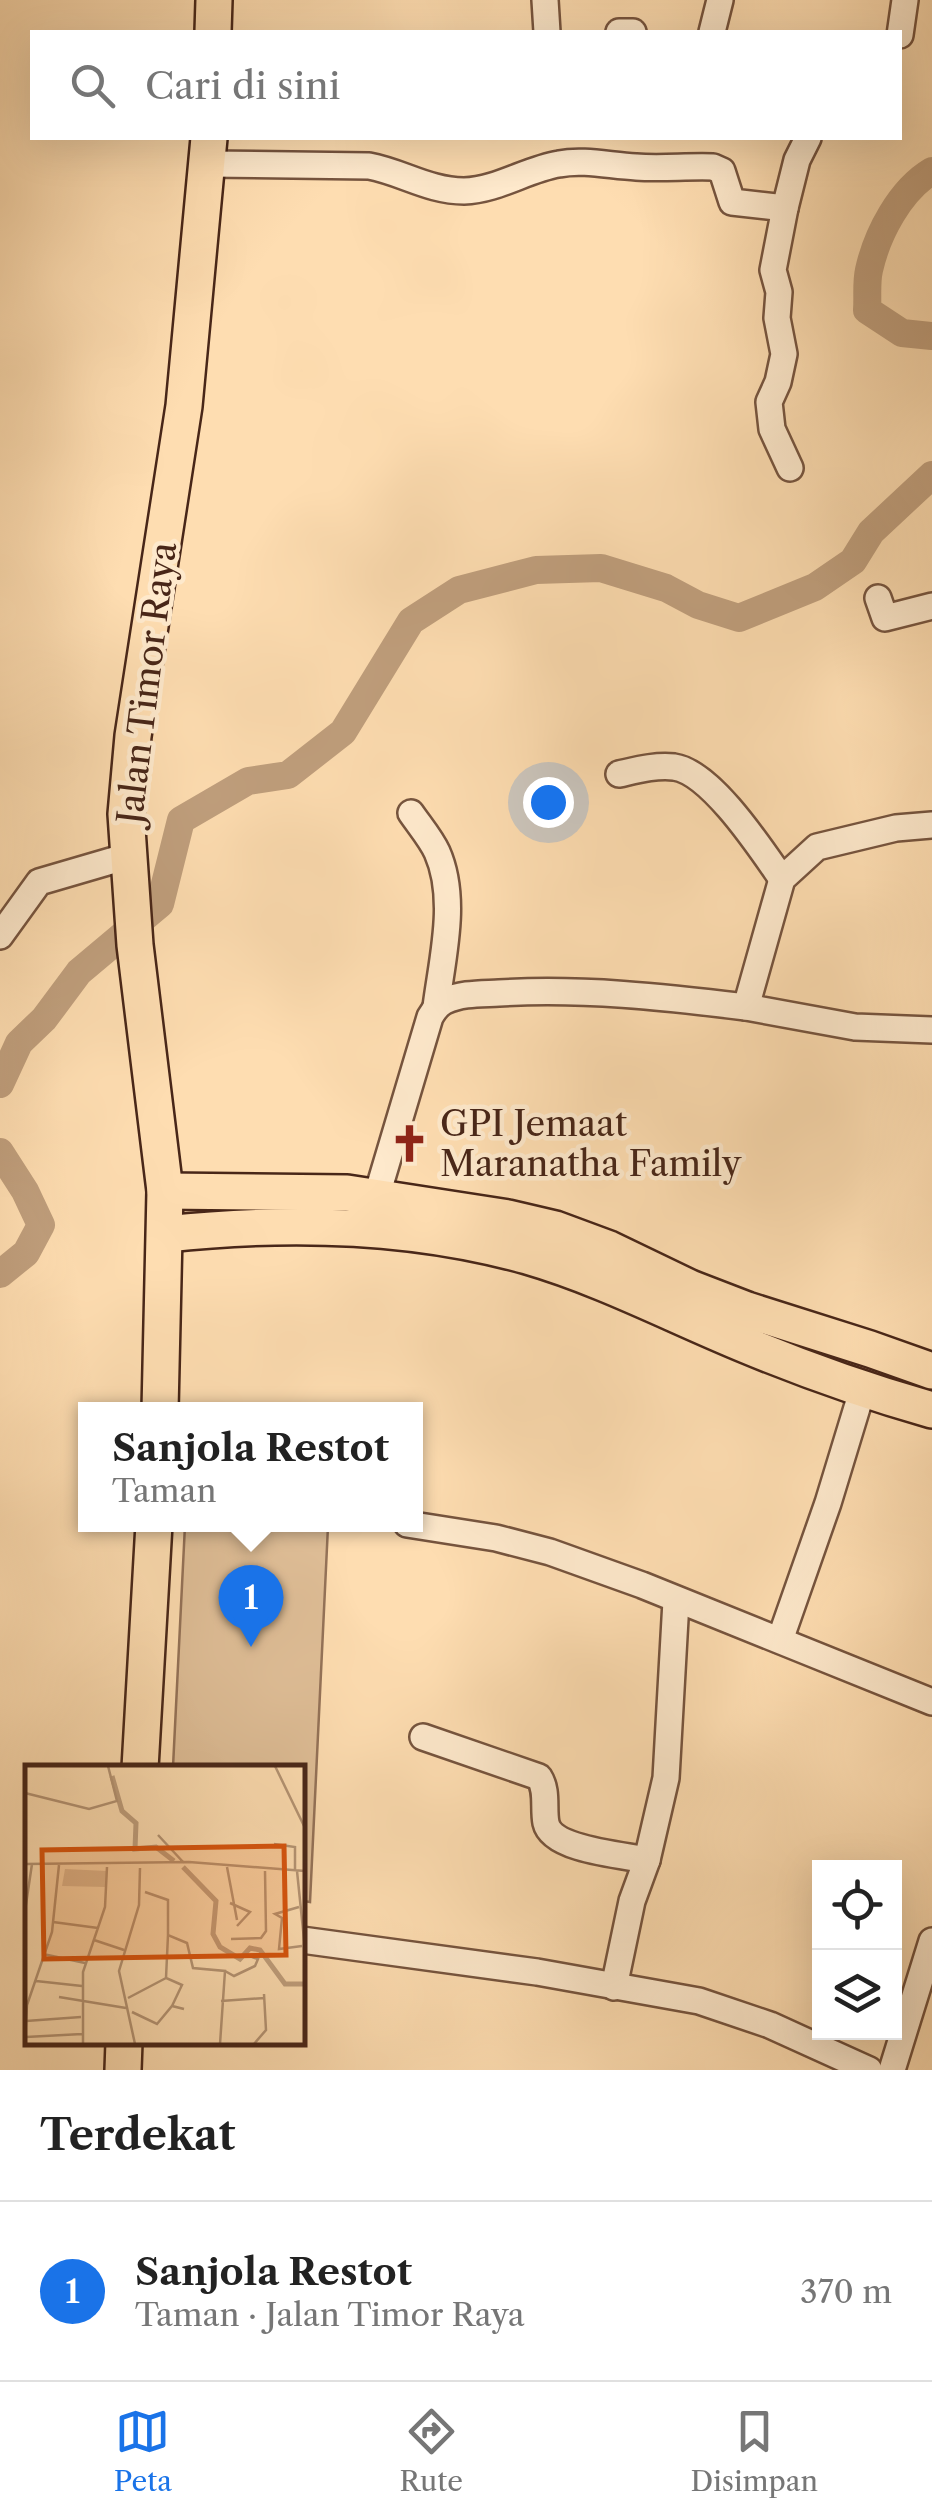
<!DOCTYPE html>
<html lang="id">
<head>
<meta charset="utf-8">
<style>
  :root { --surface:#fff; --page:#f2f2f2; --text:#222; --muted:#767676; --line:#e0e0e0; --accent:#1a73e8 }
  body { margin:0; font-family:"Libre Caslon Text",serif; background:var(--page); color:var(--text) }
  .controls { position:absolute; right:30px; bottom:30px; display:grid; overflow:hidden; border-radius:0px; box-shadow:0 10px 40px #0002 }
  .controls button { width:90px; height:90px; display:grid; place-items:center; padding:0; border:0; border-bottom:2px solid var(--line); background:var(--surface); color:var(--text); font:50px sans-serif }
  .you { position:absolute; left:548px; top:802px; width:35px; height:35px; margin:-25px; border:8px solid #fff; border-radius:50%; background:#1a73e8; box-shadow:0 0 0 15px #1a73e833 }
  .badge { display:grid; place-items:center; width:65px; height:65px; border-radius:50%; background:var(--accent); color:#fff; font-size:32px; font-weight:700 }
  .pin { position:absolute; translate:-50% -82px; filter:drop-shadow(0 2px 5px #0008) }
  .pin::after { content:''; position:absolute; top:52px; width:35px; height:30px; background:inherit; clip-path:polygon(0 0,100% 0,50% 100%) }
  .popup { position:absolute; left:78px; top:1402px; width:345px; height:130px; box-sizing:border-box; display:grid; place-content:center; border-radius:0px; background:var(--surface); filter:drop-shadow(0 2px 8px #0005); font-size:32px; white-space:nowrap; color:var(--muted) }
  .popup b { font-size:38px; color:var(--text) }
  .popup::after { content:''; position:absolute; left:50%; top:100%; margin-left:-20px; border:20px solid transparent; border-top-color:var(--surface) }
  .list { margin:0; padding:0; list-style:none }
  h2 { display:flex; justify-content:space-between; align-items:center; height:130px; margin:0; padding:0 40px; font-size:42px }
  h2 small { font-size:32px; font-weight:400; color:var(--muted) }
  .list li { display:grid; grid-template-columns:65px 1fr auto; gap:30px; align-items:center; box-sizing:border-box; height:180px; padding:0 40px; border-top:2px solid var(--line) }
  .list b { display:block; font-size:38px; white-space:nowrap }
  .list p { margin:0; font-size:32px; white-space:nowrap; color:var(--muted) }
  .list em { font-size:32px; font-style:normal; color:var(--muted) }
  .icon { flex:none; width:55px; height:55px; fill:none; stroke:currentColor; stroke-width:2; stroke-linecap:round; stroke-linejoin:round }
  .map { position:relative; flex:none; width:932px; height:2070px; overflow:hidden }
  .search { position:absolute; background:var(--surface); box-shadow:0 10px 40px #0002; left:30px; right:30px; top:30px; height:110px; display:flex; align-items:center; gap:25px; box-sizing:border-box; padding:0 35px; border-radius:0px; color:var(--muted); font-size:38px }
  .sheet { height:310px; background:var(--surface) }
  nav { display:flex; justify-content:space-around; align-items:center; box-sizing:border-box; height:140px; border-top:2px solid var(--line); background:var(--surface); font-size:28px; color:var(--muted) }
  nav a { display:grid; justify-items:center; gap:5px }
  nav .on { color:var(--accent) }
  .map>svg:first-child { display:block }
  .green { fill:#dfbe97; stroke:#947258; stroke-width:2.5 }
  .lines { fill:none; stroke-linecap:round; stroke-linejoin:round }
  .river { stroke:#c09f7d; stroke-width:28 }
  .minor-casing { stroke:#76543e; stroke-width:30 }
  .highway-casing { stroke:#482618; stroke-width:40 }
  .minor { stroke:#fee9cc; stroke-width:25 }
  .highway { stroke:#feddb1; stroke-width:35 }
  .labels { text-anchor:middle; stroke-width:9; stroke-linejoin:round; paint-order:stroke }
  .street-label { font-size:35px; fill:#482618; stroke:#fee9cc }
  .poi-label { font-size:35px; fill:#482618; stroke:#fee9cc; text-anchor:start }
  .inset-river { fill:none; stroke:#c09f7d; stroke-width:5 }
  .inset-road { fill:none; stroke:#b59474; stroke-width:2.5 }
  .view { fill:#d8540d; fill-opacity:0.15; stroke:#d8540d; stroke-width:5 }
  .inset-edge { fill:none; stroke:#482618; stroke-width:5 }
</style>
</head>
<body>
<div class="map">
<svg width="932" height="2070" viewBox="0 0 932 2070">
  <rect width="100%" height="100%" fill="#feddb1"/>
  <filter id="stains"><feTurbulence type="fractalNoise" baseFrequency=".002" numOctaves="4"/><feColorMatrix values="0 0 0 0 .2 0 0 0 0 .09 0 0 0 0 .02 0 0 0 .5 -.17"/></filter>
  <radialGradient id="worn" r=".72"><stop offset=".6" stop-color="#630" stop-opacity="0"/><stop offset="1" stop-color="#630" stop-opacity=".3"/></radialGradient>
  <path class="green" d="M185 1525 328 1526 310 1902 303 1901 302 1768 173 1767Z"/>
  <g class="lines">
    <g class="river">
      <path d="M932 171C900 190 877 234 869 270 866 283 868 298 867 310L902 333 932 336"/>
      <path d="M0 1084 19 1043 44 1019 79 972 160 904 181 820 248 781 288 775 343 732 411 621 459 590 536 570 601 568 666 588 698 605 739 618 815 587 853 561 871 532 932 475"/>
      <path d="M0 1152 25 1191 41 1225 26 1253 0 1274"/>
    </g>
    <defs>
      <g id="minor">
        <path d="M545 0 547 32"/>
        <path d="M619 32H633"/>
        <path d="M712 32 720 0"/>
        <path d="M900 35 905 0"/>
        <path d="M209 164 369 166C402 172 429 191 464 191 498 190 527 169 559 164 584 159 611 166 636 167 661 169 687 166 713 167L722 171 732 202 785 208 773 270 779 292 777 318 784 354 778 382 769 402 772 429 790 468"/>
        <path d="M785 208 797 160 808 138"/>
        <path d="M878 598 885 618 932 606"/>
        <path d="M619 774C637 770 655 765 674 767 711 772 761 849 782 879"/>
        <path d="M411 813C420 826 431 839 437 852 458 899 442 959 436 1007"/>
        <path d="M932 825 896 828 817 847 782 879 746 1007 855 1027 932 1030"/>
        <path d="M0 936 39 882 128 856"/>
        <path d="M377 1195 430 1017C434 1010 438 1004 445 1001 462 993 481 994 499 993 582 988 664 997 746 1007"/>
        <path d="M407 1524 496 1538 550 1552 642 1585 932 1702"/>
        <path d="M780 1640 828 1503 863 1388"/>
        <path d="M423 1737 539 1777C548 1791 543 1808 546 1823 552 1850 623 1855 647 1860"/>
        <path d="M302 1940 537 1972 699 2001 770 2025 869 2070"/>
        <path d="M614 1987 632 1901 647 1860 666 1778 676 1601"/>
        <path d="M892 2070 932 1941"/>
      </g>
      <g id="highway">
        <path d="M213 32 214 0"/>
        <path d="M165 1191 347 1193 508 1218 555 1229 609 1249 690 1288 747 1310 870 1349 932 1371"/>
        <path d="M166 1234C287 1221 409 1223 527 1256 603 1278 673 1315 746 1345 806 1370 869 1392 932 1410"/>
        <path d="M160 1410 165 1191 135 945 126 814 133 736 184 406 209 138"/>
        <path d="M140 1768 154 1524"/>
        <path d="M123 2070 124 2042"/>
      </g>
    </defs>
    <use href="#minor" class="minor-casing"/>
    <use href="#highway" class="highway-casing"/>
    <use href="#minor" class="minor"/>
    <use href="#highway" class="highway"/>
  </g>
  <defs>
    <symbol id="church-bare" viewBox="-9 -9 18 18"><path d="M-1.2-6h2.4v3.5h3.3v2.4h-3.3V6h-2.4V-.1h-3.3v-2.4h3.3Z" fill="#8f2418" stroke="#fee9cc" stroke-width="2.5" paint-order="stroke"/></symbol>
  </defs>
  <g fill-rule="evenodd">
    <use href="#church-bare" x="382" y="1116" width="55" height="55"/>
  </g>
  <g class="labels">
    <g class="street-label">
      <text transform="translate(147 683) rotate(-83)" y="12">Jalan Timor Raya</text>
    </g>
    <g class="poi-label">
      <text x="440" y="1136">GPI Jemaat<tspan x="440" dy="40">Maranatha Family</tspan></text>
    </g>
  </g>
  <g transform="translate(25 1765)">
    <rect width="280" height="280" fill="#feddb1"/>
    <path d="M40 104 82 106 81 122 37 121Z" fill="#dfbe97"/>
    <path class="inset-river" d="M87 11 97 46 111 58 110 84 131 82 149 96M158 102 191 136 188 169 195 182 215 194 225 183 235 185 260 219H280"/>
    <path class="inset-road" d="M250 1 280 63M0 28 64 44 92 36 83 1M133 70 159 98M249 79 270 82V106M0 99 164 97 280 106M202 102 212 155M272 106 280 184M120 127 143 135V170M205 138 225 147 212 161M274 142 250 149 257 153 254 184 277 181M0 146 7 99M28 157 73 163M206 174 236 173 241 166 240 106M69 175 99 185M18 189 60 198M200 206 209 211 230 201 233 194 227 192M11 216 57 221M34 232 101 243M103 233 141 213M196 236 240 233M147 241 157 220 141 213 143 170 162 178 168 203 200 206 195 279M107 247 132 259 147 241 159 244M1 256 56 252M1 272 57 269M0 276 2 240 27 167 34 100M58 279V207L80 142 82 102M110 279 94 206 114 140 115 103M229 279 241 265 239 229"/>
    <path class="view" d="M259 81 261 190 19 194 17 85Z"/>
    <rect width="280" height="280" class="inset-edge"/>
  </g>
  <rect width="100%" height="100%" filter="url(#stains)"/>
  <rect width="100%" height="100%" fill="url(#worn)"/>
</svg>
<div class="controls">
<button><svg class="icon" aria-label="locate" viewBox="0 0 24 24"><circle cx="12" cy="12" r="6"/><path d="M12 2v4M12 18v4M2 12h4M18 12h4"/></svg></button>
<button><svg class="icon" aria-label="layers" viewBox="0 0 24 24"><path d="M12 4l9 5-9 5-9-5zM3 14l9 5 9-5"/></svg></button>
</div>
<div class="you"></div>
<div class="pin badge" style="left:251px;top:1647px">1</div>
<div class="popup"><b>Sanjola Restot</b>Taman</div>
<div class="search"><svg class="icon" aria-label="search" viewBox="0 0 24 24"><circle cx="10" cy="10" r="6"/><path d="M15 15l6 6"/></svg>Cari di sini</div>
</div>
<section class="sheet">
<h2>Terdekat<small></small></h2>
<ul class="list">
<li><span class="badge">1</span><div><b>Sanjola Restot</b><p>Taman · Jalan Timor Raya</p></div><em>370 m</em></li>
</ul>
</section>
<nav>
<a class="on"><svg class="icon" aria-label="map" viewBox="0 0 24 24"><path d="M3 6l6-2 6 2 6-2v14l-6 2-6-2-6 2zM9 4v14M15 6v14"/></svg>Peta</a>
<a><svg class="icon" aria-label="directions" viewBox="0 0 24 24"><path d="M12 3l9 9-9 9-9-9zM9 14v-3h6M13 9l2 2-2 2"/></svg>Rute</a>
<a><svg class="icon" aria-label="saved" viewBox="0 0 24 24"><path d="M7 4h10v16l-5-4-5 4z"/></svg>Disimpan</a>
</nav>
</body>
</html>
